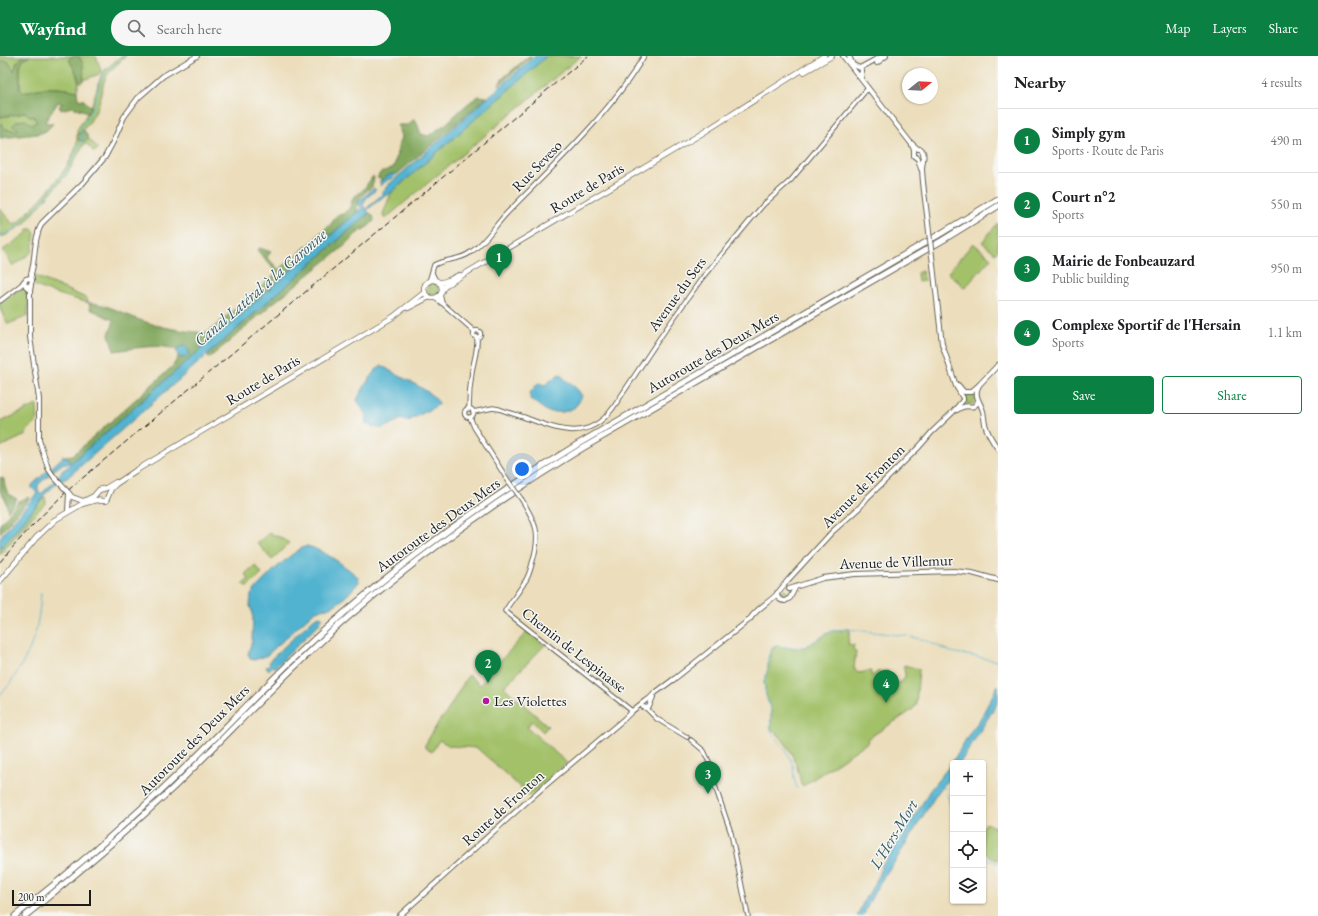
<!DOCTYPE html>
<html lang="en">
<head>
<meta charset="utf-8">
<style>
  :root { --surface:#fff; --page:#f6f6f6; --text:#202124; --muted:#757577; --line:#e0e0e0; --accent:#0b8043 }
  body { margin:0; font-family:"EB Garamond",serif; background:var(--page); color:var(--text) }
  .controls { position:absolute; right:12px; bottom:12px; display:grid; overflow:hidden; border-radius:4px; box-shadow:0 1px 3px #0004 }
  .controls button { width:36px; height:36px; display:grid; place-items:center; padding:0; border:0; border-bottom:1px solid var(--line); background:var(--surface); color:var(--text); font:20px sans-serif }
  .compass { position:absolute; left:902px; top:12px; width:36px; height:36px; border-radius:50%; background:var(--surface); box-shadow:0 1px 3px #0004; rotate:72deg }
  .scale { position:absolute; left:12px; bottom:10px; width:79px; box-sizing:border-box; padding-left:4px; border:2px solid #1c1c1c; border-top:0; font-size:11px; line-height:14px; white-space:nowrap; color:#1c1c1c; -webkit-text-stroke:3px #f6f6f2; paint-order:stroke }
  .you { position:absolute; left:522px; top:413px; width:14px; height:14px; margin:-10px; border:3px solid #fff; border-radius:50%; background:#1a73e8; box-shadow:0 0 0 6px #1a73e833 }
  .badge { display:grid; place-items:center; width:26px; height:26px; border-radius:50%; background:var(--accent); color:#fff; font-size:13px; font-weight:700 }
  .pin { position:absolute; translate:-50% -33px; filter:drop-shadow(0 1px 2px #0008) }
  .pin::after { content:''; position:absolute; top:21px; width:14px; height:12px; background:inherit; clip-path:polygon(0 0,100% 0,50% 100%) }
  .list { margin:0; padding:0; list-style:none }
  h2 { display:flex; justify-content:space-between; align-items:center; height:52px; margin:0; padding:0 16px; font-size:17px }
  h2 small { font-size:13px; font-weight:400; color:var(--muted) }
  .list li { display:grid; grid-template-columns:26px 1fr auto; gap:12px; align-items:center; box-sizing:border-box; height:64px; padding:0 16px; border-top:1px solid var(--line) }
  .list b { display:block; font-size:15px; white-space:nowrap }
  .list p { margin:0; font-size:13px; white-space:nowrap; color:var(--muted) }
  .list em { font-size:13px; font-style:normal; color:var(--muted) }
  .actions { display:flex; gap:8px; padding:12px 16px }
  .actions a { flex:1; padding:9px 0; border:1px solid var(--accent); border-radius:4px; text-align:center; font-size:14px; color:var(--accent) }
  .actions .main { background:var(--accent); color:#fff }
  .icon { flex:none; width:22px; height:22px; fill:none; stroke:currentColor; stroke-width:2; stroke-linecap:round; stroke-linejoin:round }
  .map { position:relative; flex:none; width:998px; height:860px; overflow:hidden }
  header { display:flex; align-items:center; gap:24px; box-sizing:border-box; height:56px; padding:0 20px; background:var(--accent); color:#fff }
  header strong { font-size:19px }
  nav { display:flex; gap:22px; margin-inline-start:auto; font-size:14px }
  .search { width:280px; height:36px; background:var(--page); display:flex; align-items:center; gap:10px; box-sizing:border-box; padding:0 14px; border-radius:22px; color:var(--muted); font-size:15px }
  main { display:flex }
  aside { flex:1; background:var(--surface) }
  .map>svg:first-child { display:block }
  .green { fill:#a3c169; stroke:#606e42 }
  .forest { fill:#82a75d; stroke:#4f623c }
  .water { fill:#51b3d0; stroke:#366876; fill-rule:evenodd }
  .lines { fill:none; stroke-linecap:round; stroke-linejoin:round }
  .stream { stroke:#51b3d0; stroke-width:1 }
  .tertiary-casing { stroke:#656054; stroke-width:5.5 }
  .secondary-casing { stroke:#656054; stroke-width:6 }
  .primary-casing { stroke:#656054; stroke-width:6 }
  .motorway-casing { stroke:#656054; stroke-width:7 }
  .tertiary { stroke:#fff; stroke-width:3.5 }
  .secondary { stroke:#fff; stroke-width:4 }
  .primary { stroke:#fff; stroke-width:4.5 }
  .motorway { stroke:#fff; stroke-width:5 }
  .rail { stroke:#1c1c1c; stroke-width:1; stroke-dasharray:6 3; stroke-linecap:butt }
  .tertiary-bridge-casing { stroke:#656054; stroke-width:5.5; stroke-linecap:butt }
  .secondary-bridge-casing { stroke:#656054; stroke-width:6; stroke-linecap:butt }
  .tertiary-bridge { stroke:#fff; stroke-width:3.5 }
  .secondary-bridge { stroke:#fff; stroke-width:4 }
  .poi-dot { fill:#b5179e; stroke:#f6f6f2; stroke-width:1.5 }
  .labels { text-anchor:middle; stroke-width:3; stroke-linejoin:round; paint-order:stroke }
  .street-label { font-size:15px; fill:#1c1c1c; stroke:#f6f6f2 }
  .poi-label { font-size:15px; fill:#1c1c1c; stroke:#f6f6f2; text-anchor:start }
  .water-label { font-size:16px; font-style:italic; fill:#315864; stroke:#f6f6f2 }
</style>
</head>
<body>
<header>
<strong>Wayfind</strong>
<div class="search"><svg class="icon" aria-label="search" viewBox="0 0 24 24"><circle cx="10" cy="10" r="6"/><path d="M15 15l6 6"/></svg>Search here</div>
<nav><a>Map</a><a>Layers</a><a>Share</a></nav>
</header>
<main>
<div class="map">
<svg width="998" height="860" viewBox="0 0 998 860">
  <rect width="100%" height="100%" fill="#f6f6f2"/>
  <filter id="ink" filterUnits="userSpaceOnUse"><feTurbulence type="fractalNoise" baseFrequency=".025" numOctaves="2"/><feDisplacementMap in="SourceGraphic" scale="8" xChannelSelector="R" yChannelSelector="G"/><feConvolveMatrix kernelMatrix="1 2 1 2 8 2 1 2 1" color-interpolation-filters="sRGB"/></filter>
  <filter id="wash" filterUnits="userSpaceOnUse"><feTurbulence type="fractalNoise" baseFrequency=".012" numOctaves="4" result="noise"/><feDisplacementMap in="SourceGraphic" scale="16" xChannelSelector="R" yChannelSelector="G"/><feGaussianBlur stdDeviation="0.9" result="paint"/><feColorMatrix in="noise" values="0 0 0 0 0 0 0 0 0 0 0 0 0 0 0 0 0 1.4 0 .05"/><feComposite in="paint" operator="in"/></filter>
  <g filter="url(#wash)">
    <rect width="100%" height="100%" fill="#ecdebc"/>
    <g class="green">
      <path d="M0 0H23L17 6 14 15 8 6 0 5Z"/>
      <path d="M30 0H72L69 3C75 14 81 23 77 35 60 31 41 30 24 37L20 33V11L23 4Z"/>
      <path d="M77 0H96L101 14 99 18 84 24 81 3Z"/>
      <path d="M121 0H126C119 7 109 14 105 23 102 30 102 39 99 47 95 59 87 72 77 79V74L91 51 102 17Z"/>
      <path d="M547 0H581L386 162H384L383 158 391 137Z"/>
      <path d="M25 56 30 60 34 61 37 66 32 68 13 70 18 72 17 75 6 73 0 67V61L20 58Z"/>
      <path d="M77 83C82 86 85 86 89 83L98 93 94 96 87 88H84L67 118 25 167 7 179 0 181V153L13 168 19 166C37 146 76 110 77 83Z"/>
      <path d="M998 167V194L995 197 982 186Z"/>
      <path d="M28 173H33L35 177 32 196 13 210 3 194 27 177Z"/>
      <path d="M973 187 991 202 965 232 948 217Z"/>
      <path d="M922 215 924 225 918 226 917 217Z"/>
      <path d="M33 219 86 242 89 247 54 237 35 230Z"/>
      <circle cx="433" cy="233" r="6"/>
      <path d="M22 231 27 233 28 237V260L8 268 0 253V247Z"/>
      <circle cx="970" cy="343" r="5.5"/>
      <path d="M37 349C37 362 41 366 28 373L26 379 0 391V366Z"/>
      <path d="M44 441H45L46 447 29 464 0 499V493Z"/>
      <path d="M269 477 282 482 289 487 272 504 257 487Z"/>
      <path d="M255 509 262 518 247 531 243 528 249 523 245 518Z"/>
      <circle cx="784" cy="538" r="4.5"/>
      <path d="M847 573H850L848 588 854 589 853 593 856 596 854 612 858 617 871 615V620H872L877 616 888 615C888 622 892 625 898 627 910 621 903 618 904 609L919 613 916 649 914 652 908 657 867 683 868 686 803 730 801 729C798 708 788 684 771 673V655L766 639 764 626 768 613 770 595 776 590 793 592 805 591 826 578 833 575Z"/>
      <path d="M527 576 545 589 504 631 548 670 543 676 532 665 527 671 567 707 529 740 522 735 521 732 477 692 450 690 439 684 432 696 425 692V689L441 662H442L445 659 467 621 469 619 480 629 490 618 489 617Z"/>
      <path d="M986 767 998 773V804L991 802 983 795V771Z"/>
    </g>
    <g class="forest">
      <path d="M23 0H30L23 4 20 11V33L24 37C41 30 59 31 77 35L78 43 84 44 91 51 87 58 85 55 72 51 61 54 59 50 63 48 58 46 45 66 53 68 46 75 38 78 0 82V67L6 73 17 75 18 72 12 70 17 65 25 64 32 68 37 66 34 61 30 60 25 56 20 58 0 61V5H8L14 15 17 6Z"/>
      <path d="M72 0H77C87 9 82 13 84 24L80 27 77 19 69 3Z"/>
      <path d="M529 0H532L499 29 502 23Z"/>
      <path d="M478 40 487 41 396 119 394 117 387 120 381 125 380 122H377L380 117 394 111 399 87 402 82 398 69H408L414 63 417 67 421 78 428 80 446 68 465 50Z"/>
      <path d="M84 74 89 83C85 86 82 86 77 83V79Z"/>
      <path d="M373 120 374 122 372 131C365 136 353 146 358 155L71 407 64 400 73 399 173 310 178 301V295C162 286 132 293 114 295L109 278 113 268V264L90 253 89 247C105 247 122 257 137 263 162 272 181 275 207 277L277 217 257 194 260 192 271 196 267 201 279 214 290 204 297 200 304 192 313 186 319 178 331 168 337 159 343 158 349 153 353 142 363 134Z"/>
      <path d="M369 157C373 158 374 161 374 165L369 170 356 178 347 188 272 248 231 284 209 302 207 301 210 297Z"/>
      <path d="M0 421 4 423C5 434 7 438 17 443L8 455 5 442 0 436Z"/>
      <path d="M29 441 30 442 0 477V468L19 445Z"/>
    </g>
    <g class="water">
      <path d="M535 0H547L391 137 383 141 367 154 369 157 67 422 58 426 43 440 44 441 0 493V481L37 437 32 432V429L47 415 48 416 54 409 63 401 62 400 67 401 71 407 364 150 366 153 381 139 387 130ZM64 407 67 408 69 407 70 409 62 415 56 424 41 438 38 435V429L50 418V417Z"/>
      <path d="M394 117 396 119 392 123H389L380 130 381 128 379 126 387 120Z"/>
      <path d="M374 132 376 134C372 138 364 142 364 148L360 151 358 146Z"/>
      <circle cx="183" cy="296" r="6"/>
      <path d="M382 309C399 323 426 329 440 348L410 364 406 365 401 363C385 372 382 376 365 367L367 361 357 344C361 336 374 312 382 309Z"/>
      <path d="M559 318 578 334 582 340 579 346 574 352 563 356H548L530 343V337L538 327 545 329Z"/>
      <path d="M307 490C324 494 345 510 358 521L359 526C352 534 343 545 333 550 327 553 320 552 313 557L266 600 254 604 251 603 248 598 252 585 253 558 250 550 251 539C259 527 294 493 307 490Z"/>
      <path d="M321 560 323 562 318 569 275 612 273 610 269 614 266 611 270 607 269 605 309 567 316 561Z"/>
      <path d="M998 629V646L960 707H953V718L944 728 936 739 894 807C881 823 871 841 863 860H857L866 840 868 839 877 823 882 809 902 782 930 734 951 708 971 675 979 665Z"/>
    </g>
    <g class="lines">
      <g class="stream">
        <path d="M0 179 10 176 17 171 43 144 58 124 67 113 81 87 82 82 81 72 93 53 101 22 104 16 122 0"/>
        <path d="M911 581 925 584 951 596 998 605"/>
        <path d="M19 613C35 587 39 567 41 537"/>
        <path d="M0 639 9 629 18 615"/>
        <path d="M942 728 945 733"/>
        <path d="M797 732 794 722 793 709 786 695 772 677 771 673V655L766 639 764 626 768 613V601L772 592 776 590H779L793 592 805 591 826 578 833 575 847 573 907 580"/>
        <path d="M946 736 953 756"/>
        <path d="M983 800 987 804 998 807"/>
      </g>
    </g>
  </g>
  <g filter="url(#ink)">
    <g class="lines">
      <defs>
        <g id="tertiary">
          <path d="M432 217 436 225"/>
          <path d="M429 226 434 209C446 202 460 205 471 196 486 186 495 169 508 156 555 108 610 58 644 0"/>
          <path d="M440 238 442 247"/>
          <path d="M435 242 442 247 474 275"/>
          <path d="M0 245 21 229 24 225"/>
          <circle cx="477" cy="278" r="3.5"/>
          <circle cx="469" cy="357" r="4.5"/>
          <path d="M469 353C469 340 470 328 472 315 474 304 478 293 477 281"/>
          <path d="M473 356 493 352 499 353C509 357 519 359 529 363 561 375 589 385 613 352L659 283 702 222 763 149 791 124 868 32"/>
          <path d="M470 361 474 371 507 423"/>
          <path d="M522 444C536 467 541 477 533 504 531 512 529 521 524 527 518 537 511 545 505 555L632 655"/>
          <path d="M646 652 657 663 687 681"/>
          <path d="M691 684 704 695 709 706 713 724 731 777 748 860"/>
        </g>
        <g id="secondary">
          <path d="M843 0 910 86 918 93H921C926 98 922 106 922 113 923 134 927 155 929 176"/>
          <path d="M849 0 853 9 860 12 882 0"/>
          <path d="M877 7 886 0"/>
          <path d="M862 23 861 18 862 15"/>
          <path d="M911 87 914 94V100L918 103 921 113"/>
          <path d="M932 200 942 288 956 330 963 342"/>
          <path d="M32 224 31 218C36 202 33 183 42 167L83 127 105 101 113 86 124 61 138 42 163 20 197 0"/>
          <path d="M31 229 30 235V281L39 343V384L48 412 54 421"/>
          <path d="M27 230H30L32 225 30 222 26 223C22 228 27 231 30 235"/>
          <path d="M958 329 964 336H972"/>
          <path d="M979 329C973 340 980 345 983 355 984 359 984 364 985 368 987 377 993 386 998 393"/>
          <path d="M971 336 979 329 998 309"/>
          <path d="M957 354C957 354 962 351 963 351 970 348 973 355 978 345"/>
          <path d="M68 436 72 441 83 445"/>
          <path d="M68 454 69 438"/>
          <path d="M789 533 823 522 855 518 954 515 972 517 998 524"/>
          <path d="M777 537C777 542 780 545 785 545L790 542 795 532"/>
          <path d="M750 563C756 553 768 547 776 539 780 534 784 529 788 524L832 476 860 451 867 442 919 391 932 376 953 356 963 344"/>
          <path d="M673 624 749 564"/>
          <path d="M643 651 646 652 649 651 653 641"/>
          <path d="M399 860 540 734 624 663 632 655 645 645 649 643 655 637 674 623"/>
        </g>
        <g id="primary">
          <path d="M804 16 832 0"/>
          <circle cx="433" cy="233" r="9"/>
          <path d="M439 227 449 224 459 219"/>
          <path d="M442 234 446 229 701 78 824 0"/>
          <path d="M408 252 429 241"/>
          <path d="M84 445 94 440 99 434 106 432 116 426"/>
          <path d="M53 465 82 448 96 444 102 445H106L111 433 116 428 135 415 393 261 425 236"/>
          <path d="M0 525 36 482 55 464"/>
          <path d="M749 564 750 563"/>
        </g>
        <g id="motorway">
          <path d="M15 860C80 809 142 754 201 696 248 649 293 600 344 557 417 494 496 438 578 388L940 178 998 143"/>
          <path d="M25 860C76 819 126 776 174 731 232 675 286 615 347 562 420 499 499 443 581 393L943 184 998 150"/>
        </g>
      </defs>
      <use href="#tertiary" class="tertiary-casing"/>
      <use href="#secondary" class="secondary-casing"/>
      <use href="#primary" class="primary-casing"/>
      <use href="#motorway" class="motorway-casing"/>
      <use href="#tertiary" class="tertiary"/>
      <use href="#secondary" class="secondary"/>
      <use href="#primary" class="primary"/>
      <use href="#motorway" class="motorway"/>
      <path class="rail" d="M0 506C23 479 46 454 73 430L588 0"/>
      <defs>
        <path id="tertiary-bridge" d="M507 423 522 444"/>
        <g id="secondary-bridge">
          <path d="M929 176 932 200"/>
          <path d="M54 421 68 436"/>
        </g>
      </defs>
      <use href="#tertiary-bridge" class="tertiary-bridge-casing"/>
      <use href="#secondary-bridge" class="secondary-bridge-casing"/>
      <use href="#tertiary-bridge" class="tertiary-bridge"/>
      <use href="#secondary-bridge" class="secondary-bridge"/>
    </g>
  </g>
  <circle class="poi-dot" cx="486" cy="645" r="4"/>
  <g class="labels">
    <g class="street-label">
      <text transform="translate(537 110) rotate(-46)" y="5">Rue Seveso</text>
      <text transform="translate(587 132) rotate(-31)" y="5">Route de Paris</text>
      <text transform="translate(677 238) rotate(-54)" y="5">Avenue du Sers</text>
      <text transform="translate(713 296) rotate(-30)" y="5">Autoroute des Deux Mers</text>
      <text transform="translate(263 324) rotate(-31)" y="5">Route de Paris</text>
      <text transform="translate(863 430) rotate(-45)" y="5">Avenue de Fronton</text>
      <text transform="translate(438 469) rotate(-36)" y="5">Autoroute des Deux Mers</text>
      <text transform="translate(896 506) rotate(-2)" y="5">Avenue de Villemur</text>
      <text transform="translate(574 594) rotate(38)" y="5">Chemin de Lespinasse</text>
      <text transform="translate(194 684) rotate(-45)" y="5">Autoroute des Deux Mers</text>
      <text transform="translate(503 752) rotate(-42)" y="5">Route de Fronton</text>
    </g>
    <g class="poi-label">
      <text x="494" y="650">Les Violettes</text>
    </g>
    <g class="water-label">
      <text transform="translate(260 231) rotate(-41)" y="6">Canal Latéral à la Garonne</text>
      <text transform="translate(893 778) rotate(-59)" y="6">L'Hers-Mort</text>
    </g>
  </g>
</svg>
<div class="controls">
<button>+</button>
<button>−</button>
<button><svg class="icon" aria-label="locate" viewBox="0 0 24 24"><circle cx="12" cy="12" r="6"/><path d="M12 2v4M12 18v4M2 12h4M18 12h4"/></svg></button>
<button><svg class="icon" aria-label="layers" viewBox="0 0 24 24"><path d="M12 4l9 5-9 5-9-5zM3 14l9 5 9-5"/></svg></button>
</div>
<svg class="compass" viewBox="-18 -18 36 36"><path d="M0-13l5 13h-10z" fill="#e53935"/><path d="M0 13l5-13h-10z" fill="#757577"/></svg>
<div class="scale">200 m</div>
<div class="you"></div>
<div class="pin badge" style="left:499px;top:221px">1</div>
<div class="pin badge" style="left:488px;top:627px">2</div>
<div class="pin badge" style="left:708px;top:738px">3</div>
<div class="pin badge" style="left:886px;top:647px">4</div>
</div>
<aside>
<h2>Nearby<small>4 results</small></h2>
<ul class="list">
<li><span class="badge">1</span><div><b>Simply gym</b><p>Sports · Route de Paris</p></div><em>490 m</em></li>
<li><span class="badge">2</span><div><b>Court n°2</b><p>Sports</p></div><em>550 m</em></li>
<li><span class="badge">3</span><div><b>Mairie de Fonbeauzard</b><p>Public building</p></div><em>950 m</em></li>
<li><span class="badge">4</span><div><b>Complexe Sportif de l'Hersain</b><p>Sports</p></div><em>1.1 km</em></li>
</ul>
<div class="actions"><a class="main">Save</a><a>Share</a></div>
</aside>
</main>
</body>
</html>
